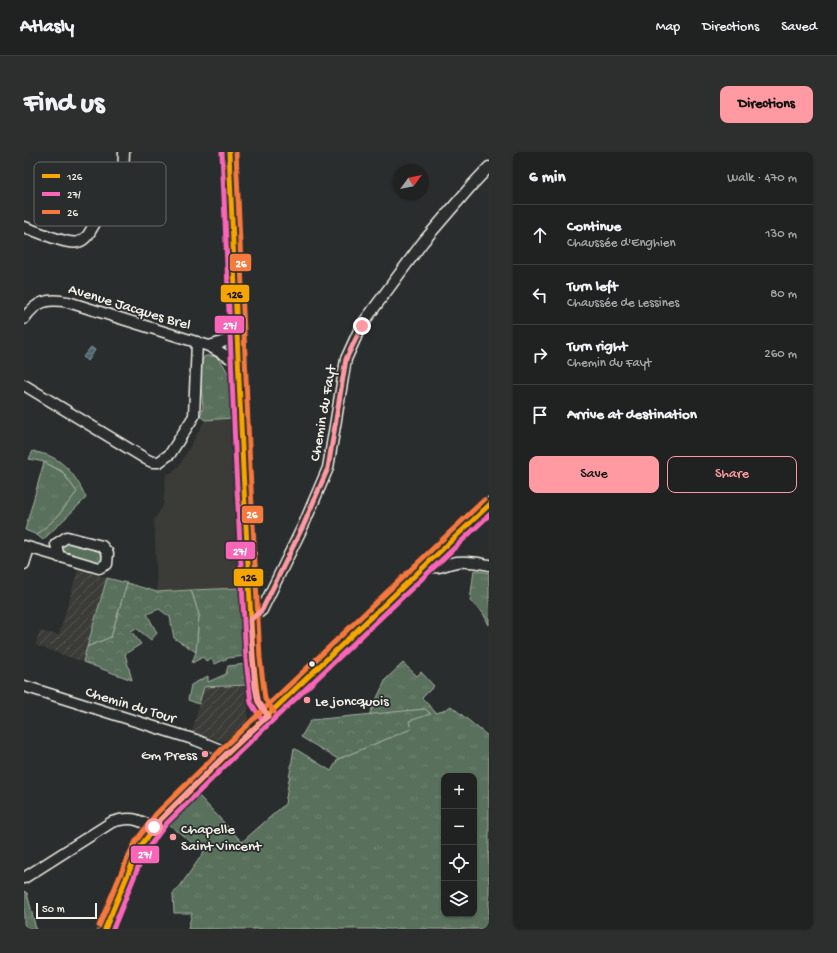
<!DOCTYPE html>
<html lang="en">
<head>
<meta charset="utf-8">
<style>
  :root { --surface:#202222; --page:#2d2f2f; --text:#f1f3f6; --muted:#a2a4a5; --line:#3d3f40; --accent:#ff9aa2 }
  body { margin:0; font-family:"Gochi Hand",sans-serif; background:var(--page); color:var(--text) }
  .controls { position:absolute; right:12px; bottom:12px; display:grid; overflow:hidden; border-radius:8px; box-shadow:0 1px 3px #0004 }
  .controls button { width:36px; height:36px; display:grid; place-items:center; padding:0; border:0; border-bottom:1px solid var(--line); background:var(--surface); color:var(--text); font:20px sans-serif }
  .compass { position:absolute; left:369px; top:12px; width:36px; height:36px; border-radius:50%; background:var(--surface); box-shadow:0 1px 3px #0004; rotate:57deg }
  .scale { position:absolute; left:12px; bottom:10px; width:61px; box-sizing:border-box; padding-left:4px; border:2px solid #f4f1e8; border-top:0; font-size:11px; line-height:14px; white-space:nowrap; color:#f4f1e8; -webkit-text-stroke:3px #2a2d2e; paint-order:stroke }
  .stop { position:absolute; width:12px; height:12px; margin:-9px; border:3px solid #ff9aa2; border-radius:50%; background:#fff }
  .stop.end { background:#ff9aa2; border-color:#fff; box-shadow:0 1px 4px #0008 }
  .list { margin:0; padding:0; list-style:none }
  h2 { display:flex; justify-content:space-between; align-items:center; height:52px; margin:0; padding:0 16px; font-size:17px }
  h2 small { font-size:13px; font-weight:400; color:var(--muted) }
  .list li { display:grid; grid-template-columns:26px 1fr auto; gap:12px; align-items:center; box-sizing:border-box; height:60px; padding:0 16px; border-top:1px solid var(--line) }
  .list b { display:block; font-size:15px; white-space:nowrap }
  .list p { margin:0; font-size:13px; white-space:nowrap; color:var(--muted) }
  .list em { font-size:13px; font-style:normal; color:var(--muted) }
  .actions { display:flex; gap:8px; padding:12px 16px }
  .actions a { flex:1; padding:9px 0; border:1px solid var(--accent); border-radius:8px; text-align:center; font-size:14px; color:var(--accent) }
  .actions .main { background:var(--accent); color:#111 }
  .icon { flex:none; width:22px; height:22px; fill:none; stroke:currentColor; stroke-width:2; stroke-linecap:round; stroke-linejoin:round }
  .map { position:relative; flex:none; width:465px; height:777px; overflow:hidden; border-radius:8px }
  header { display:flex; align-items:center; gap:24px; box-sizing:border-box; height:56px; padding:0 20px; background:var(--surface); border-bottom:1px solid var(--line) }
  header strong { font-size:19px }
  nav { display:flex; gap:22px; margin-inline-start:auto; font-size:14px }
  .intro { display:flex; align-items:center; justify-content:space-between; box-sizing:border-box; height:96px; padding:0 24px }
  h1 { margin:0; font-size:28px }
  .button { padding:10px 18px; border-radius:8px; background:var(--accent); color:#111; font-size:14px; font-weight:700 }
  main { display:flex; gap:24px; padding:0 24px }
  aside { flex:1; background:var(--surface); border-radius:8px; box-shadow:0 1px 3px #0004 }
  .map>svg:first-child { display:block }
  .built { fill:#3b3b37 }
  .industrial { fill:url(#industrial-furrows) }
  .grass { fill:url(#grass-tufts); stroke:#a6b0a2; fill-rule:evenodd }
  .forest { fill:url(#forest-crowns); stroke:#a6b0a2 }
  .water { fill:url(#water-rules); stroke:#8d9d9e }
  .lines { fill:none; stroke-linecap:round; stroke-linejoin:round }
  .street-casing { stroke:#f4f1e8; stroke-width:13 }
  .secondary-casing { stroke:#f4f1e8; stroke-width:17 }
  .street { stroke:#2a2d2e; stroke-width:10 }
  .secondary { stroke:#2a2d2e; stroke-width:14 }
  .bus-1-casing { stroke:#2a2d2e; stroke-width:8 }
  .bus-2-casing { stroke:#2a2d2e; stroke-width:8 }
  .bus-3-casing { stroke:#2a2d2e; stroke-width:8 }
  .bus-1 { stroke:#f7a600; stroke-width:5 }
  .bus-2 { stroke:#fa66b7; stroke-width:5 }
  .bus-3 { stroke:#f6793e; stroke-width:5 }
  .route { stroke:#ff9aa2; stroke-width:5 }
  .bus-dot { fill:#f4f1e8; stroke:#2a2d2e; stroke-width:1.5 }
  .poi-dot { fill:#ff9aa2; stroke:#2a2d2e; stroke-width:1.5 }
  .labels { text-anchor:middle; stroke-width:3.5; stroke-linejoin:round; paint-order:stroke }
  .street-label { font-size:15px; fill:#f4f1e8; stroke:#2a2d2e }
  .poi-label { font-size:15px; fill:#f4f1e8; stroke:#2a2d2e; text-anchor:start }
  .key { fill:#2a2d2e; stroke:#676866; stroke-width:1 }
  .key-label { font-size:11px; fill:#f4f1e8 }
  .line-badge { stroke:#2a2d2e; stroke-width:1.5 }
  .badge-label { font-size:11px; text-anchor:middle; font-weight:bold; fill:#fff }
  .pale-badge-label { font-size:11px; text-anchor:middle; font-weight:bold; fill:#111 }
</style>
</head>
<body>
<header>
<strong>Atlasly</strong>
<nav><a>Map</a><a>Directions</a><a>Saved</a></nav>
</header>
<div class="intro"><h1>Find us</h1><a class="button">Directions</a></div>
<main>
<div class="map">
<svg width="465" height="777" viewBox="0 0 465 777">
  <defs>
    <pattern id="industrial-furrows" width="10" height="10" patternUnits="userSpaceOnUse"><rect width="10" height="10" fill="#3b3b37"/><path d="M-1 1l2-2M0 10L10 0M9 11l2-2" fill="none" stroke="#585854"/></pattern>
    <pattern id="grass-tufts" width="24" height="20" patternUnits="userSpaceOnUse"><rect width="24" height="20" fill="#58705c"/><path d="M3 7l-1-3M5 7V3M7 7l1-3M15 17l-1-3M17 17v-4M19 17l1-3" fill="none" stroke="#718573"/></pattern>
    <pattern id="forest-crowns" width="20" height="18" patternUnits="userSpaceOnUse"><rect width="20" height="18" fill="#58705c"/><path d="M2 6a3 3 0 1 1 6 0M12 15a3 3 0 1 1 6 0" fill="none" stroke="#718573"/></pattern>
    <pattern id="water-rules" width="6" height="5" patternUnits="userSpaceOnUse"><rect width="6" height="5" fill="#48656c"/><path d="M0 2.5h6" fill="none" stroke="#637c81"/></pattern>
  </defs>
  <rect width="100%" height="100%" fill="#2a2d2e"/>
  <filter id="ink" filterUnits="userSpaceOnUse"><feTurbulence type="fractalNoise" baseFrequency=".025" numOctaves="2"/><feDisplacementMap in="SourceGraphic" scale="8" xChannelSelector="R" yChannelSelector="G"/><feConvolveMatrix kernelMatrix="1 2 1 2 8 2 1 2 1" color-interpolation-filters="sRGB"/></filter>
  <g filter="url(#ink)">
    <path class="built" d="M209 266 216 361 218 436 133 440 130 368 139 354 142 322 148 320 155 314 181 268Z"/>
    <g class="industrial">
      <path d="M54 417 83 426 59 510 11 493 16 479 35 483Z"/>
      <path d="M224 533V565L220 575 202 590 168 581 179 535Z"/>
    </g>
    <g class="grass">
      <path d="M181 204H191L199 212 205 223 209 266 181 268 176 264 179 256 175 213Z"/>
      <path d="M20 310 38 320 53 340 33 365 13 383 1 378Z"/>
      <path d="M46 389 77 399 80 402 81 407 76 412 41 403C36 396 39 392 46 389Z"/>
      <path d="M450 418 465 421V473L459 461 446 449Z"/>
      <path d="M83 426 103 431 87 485 63 495Z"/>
      <path d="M218 436 222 504 204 506 191 512 188 507 182 509 179 505 168 511 172 500 175 463 167 438Z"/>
      <path d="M379 511 393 524 397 520 410 534 398 546 412 561 419 559 427 554 465 585V777H164L168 761H150L149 741 154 737 180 700 144 672 175 644 218 690 261 652 270 596 307 619 314 607 387 577 385 569 406 562 401 557 345 563 362 527ZM420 624H450V762H420Z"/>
      <path d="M223 512 224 533 180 535 175 552 164 548 167 533 184 524V530L202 522 204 514Z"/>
      <path d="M0 739 3 741 12 777H0Z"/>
    </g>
    <g class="forest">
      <path d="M9 299C15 301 22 302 28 305 44 313 55 329 62 346L19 388 13 383 33 365 53 340 38 319 20 310 5 307Z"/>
      <path d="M103 431 133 440 167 438 175 463 172 500 150 486 146 465 135 457 123 462 133 481 127 488 112 476 107 479 117 492 101 502 108 528 59 510 63 495 87 485Z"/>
      <path d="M401 557 407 562 385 569 387 577 314 607 277 585 287 568Z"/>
    </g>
    <path class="water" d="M67 195 71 198 64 209 59 205Z"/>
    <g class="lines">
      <defs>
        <g id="street">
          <path d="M0 75C12 79 43 93 54 90 59 89 61 86 64 83L99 24 100 0"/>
          <path d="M0 167C12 149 24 146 44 150L185 194 215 211"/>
          <path d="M185 194C195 192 203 187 213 186"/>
          <path d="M0 233 122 307 128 310H135L146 302 170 264 173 190"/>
          <path d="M0 394 75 416 83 412 84 401 78 394 43 385 32 392 35 405"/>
          <path d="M0 412 5 396"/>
          <path d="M402 414C417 418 419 412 433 410 444 409 454 410 465 413"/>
          <path d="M226 468 238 458 280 372 304 316 322 207 337 174 399 90 448 33 465 15"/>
          <path d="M0 534 172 588 204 601"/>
          <path d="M0 726 88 670C106 664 113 667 129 675"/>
        </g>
        <g id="secondary">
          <path d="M205 0 219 317 229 507 234 549 244 564"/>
          <path d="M81 777 109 710 118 692 137 667 204 601 244 564 465 353"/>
        </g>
      </defs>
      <use href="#street" class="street-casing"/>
      <use href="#secondary" class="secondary-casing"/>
      <use href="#street" class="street"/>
      <use href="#secondary" class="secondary"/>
      <defs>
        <g id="bus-1">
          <path d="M205 0 219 317 229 507 234 549 244 564"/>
          <path d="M81 777 109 710 118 692 137 667 204 601 465 353"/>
        </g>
        <g id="bus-2">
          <path d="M198 0 212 317 222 507 227 551 238 568"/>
          <path d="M89 777 115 713 124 696 142 672 209 606 465 363"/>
        </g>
        <g id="bus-3">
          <path d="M212 0 226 317 236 506 241 547 250 560"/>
          <path d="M75 774 103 707 112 689 132 662 199 596 460 348"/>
        </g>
      </defs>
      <use href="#bus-1" class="bus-1-casing"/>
      <use href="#bus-2" class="bus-2-casing"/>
      <use href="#bus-3" class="bus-3-casing"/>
      <use href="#bus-1" class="bus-1"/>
      <use href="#bus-2" class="bus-2"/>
      <use href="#bus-3" class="bus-3"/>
    </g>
  </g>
  <g class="lines" filter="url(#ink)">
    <path class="route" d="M130 675 137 667 204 600 244 564 234 549 231 535 226 468 238 458 280 372 304 316 322 207 338 174"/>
  </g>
  <circle class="bus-dot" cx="288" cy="512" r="3.5"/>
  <g class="poi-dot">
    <circle cx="283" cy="548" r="4"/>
    <circle cx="181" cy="602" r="4"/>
    <circle cx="149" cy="685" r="4"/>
  </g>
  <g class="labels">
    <g class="street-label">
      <text transform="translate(106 154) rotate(17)" y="5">Avenue Jacques Brel</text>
      <text transform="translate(298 261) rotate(-80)" y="5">Chemin du Fayt</text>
      <text transform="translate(107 552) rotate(17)" y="5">Chemin du Tour</text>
    </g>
    <g class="poi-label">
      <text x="291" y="553">Le joncquois</text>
      <text x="173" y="607" text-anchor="end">Gm Press</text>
      <text x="157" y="681">Chapelle<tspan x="157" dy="17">Saint Vincent</tspan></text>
    </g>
  </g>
  <rect x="10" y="10" width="132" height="64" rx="6" class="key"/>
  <rect x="18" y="22" width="18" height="4" fill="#f7a600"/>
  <rect x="18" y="40" width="18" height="4" fill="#fa66b7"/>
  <rect x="18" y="58" width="18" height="4" fill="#f6793e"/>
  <g class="key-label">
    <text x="43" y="28">126</text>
    <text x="43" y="46">27/</text>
    <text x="43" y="64">26</text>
  </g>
  <g class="line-badge">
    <rect x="205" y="101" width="23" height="19" rx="4" fill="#f6793e"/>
    <rect x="196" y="132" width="30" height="19" rx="4" fill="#f7a600"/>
    <rect x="190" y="163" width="31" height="19" rx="4" fill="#fa66b7"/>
    <rect x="217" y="353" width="23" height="19" rx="4" fill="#f6793e"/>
    <rect x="201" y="389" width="31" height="19" rx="4" fill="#fa66b7"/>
    <rect x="209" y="416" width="31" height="19" rx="4" fill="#f7a600"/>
    <rect x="106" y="693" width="30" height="19" rx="4" fill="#fa66b7"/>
  </g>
  <g class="badge-label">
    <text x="217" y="115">26</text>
    <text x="206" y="177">27/</text>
    <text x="228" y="366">26</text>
    <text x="216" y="403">27/</text>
    <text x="121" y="706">27/</text>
  </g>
  <g class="pale-badge-label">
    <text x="211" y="146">126</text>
    <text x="225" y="429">126</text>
  </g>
</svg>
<div class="controls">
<button>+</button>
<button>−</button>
<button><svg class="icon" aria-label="locate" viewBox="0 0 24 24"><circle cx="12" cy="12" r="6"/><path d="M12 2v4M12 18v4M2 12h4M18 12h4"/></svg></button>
<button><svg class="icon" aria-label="layers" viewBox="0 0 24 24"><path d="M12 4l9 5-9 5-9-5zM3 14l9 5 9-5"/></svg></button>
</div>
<svg class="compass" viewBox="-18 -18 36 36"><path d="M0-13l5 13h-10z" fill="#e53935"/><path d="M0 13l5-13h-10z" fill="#a2a4a5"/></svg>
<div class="scale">50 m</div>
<div class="stop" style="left:130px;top:675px"></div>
<div class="stop end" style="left:338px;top:174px"></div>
</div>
<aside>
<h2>6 min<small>Walk · 470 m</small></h2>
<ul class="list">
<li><svg class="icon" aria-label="ahead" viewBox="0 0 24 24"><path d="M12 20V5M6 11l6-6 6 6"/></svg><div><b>Continue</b><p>Chaussée d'Enghien</p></div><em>130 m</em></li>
<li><svg class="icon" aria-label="left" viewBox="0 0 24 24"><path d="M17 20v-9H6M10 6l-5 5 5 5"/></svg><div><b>Turn left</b><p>Chaussée de Lessines</p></div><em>80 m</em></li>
<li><svg class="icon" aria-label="right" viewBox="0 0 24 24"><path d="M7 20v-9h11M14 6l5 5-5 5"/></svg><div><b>Turn right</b><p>Chemin du Fayt</p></div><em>260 m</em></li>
<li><svg class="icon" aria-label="arrive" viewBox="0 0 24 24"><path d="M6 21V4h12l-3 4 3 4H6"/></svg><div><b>Arrive at destination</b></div></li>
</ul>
<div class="actions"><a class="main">Save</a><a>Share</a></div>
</aside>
</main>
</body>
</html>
